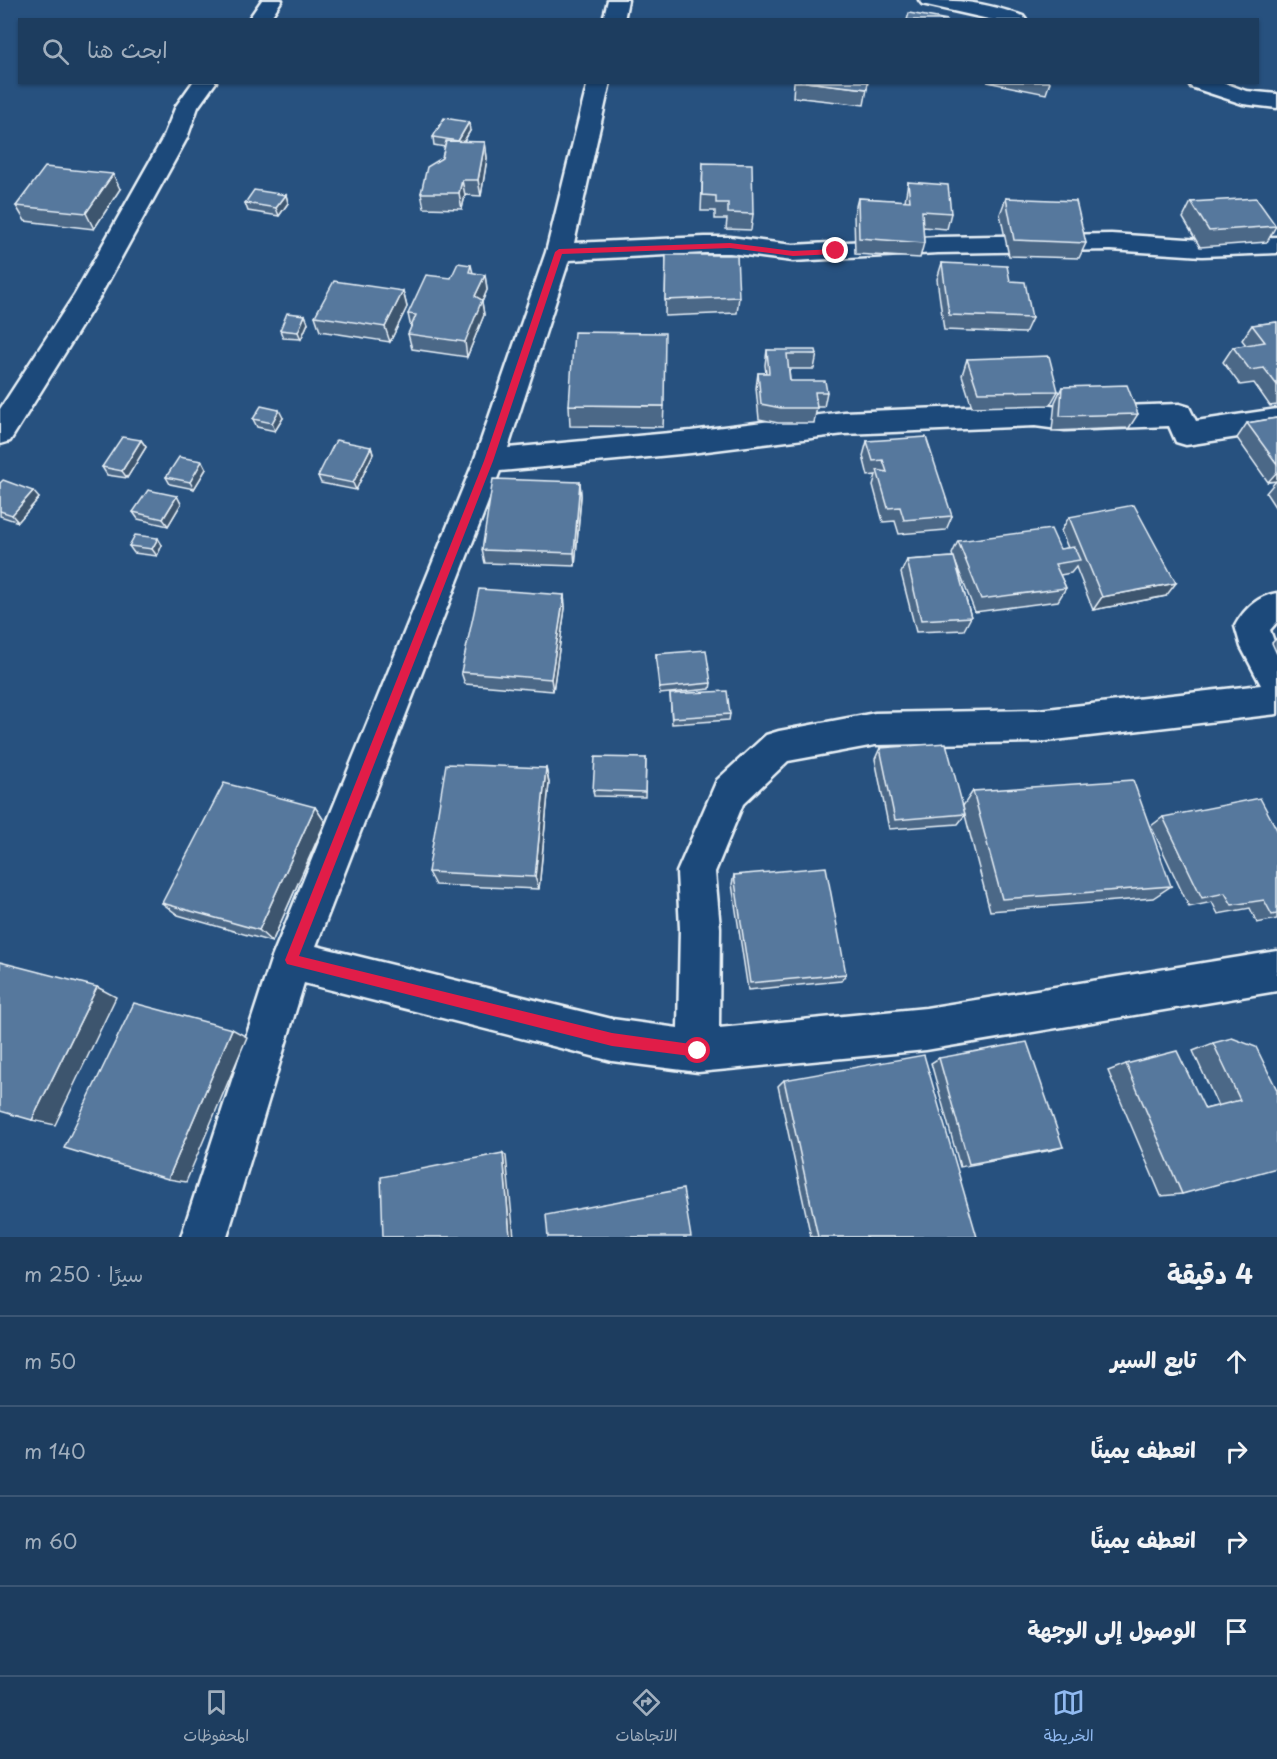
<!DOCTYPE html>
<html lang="ar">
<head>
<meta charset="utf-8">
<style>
  :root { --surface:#1d3d5f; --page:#2a4868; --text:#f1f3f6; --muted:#a0aebd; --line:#3b5674; --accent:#90b9f0 }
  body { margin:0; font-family:"Playpen Sans","Playpen Sans Arabic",sans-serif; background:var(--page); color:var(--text); direction:rtl }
  .stop { position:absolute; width:18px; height:18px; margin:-14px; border:4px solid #e11d48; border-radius:50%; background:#fff }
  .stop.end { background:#e11d48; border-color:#fff; box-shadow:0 2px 6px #0008 }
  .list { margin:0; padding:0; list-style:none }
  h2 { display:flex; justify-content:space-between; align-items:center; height:78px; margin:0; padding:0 24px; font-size:26px }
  h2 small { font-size:20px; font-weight:400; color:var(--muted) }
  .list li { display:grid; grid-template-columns:39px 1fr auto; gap:18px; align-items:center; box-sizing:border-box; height:90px; padding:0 24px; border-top:2px solid var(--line) }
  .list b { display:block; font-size:22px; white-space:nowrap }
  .list em { font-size:20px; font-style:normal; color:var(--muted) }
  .icon { flex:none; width:33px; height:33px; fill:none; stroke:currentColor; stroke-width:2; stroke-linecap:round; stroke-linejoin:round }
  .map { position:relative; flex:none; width:1277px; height:1237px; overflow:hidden; direction:ltr }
  .search { position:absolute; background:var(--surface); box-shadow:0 2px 4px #0004; left:18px; right:18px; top:18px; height:66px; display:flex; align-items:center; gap:15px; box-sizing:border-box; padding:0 21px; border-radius:0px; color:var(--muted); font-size:22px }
  .sheet { height:438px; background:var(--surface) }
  nav { display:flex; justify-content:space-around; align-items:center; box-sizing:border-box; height:84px; border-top:2px solid var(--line); background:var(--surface); font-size:16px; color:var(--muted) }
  nav a { display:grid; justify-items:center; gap:3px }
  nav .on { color:var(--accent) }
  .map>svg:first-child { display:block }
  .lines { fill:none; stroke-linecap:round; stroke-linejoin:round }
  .minor-casing { stroke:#e8f1f8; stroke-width:5 }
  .minor { fill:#1f4a7a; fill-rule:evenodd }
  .wall { fill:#4b6787; stroke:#e8f1f8; stroke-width:1.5 }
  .shaded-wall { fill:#3d546e; stroke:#e8f1f8; stroke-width:1.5 }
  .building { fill:#57789d; stroke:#e8f1f8; stroke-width:1.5 }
  .route { fill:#e11d48 }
</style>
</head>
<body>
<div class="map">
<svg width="1277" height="1237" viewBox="0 0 1277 1237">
  <rect width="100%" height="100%" fill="#27517f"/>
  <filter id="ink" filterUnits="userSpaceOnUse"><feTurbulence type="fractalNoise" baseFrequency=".0167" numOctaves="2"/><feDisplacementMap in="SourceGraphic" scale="12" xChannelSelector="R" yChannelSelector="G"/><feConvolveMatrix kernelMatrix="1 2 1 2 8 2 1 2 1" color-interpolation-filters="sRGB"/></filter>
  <g filter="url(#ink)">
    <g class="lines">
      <defs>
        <g id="minor">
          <path d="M262 0H282L269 20H248Z"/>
          <path d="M608 0H628L624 20H603Z"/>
          <path d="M919 0C961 0 983 2 1023 16L1026 20H993L922 4Z"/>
          <path d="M193 82H216L198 107 187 138 99 298 10 441 0 444V409L75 294 163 138 176 106Z"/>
          <path d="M588 82H610L574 243 705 237H730L793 245 938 237 1111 234 1202 240 1277 237V253L1202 256 1111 250 938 253 793 261 730 253H705L569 260 508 448 691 431 844 412 1035 404 1065 408 1179 404 1189 407 1196 421 1277 409V431L1186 445 1176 442 1169 426 1065 430 1035 426 844 434 691 453 500 471 316 946 612 1019 678 1028 680 928 677 872 717 780 766 735 779 731 875 713 1038 710 1261 685 1241 647 1235 626C1244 609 1258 596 1277 593V622L1270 630 1277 650V714L1038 742 875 745 788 761 743 804 715 872 720 928 719 1028 926 1008 1277 951V991L926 1050 698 1072 612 1061 304 983 227 1237H181L271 960 474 461 546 252Z"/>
          <path d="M1188 82H1222L1246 91 1277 94V108L1243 104 1191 87Z"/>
        </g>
      </defs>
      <use href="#minor" class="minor-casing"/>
      <use href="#minor" class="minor"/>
    </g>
    <g class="wall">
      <path d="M794 82H805L867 89 864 105 793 97Z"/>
      <path d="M987 82H1050L1046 94Z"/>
      <path d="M470 131 464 142H485L487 158 481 196 465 195 462 209 424 208 421 193 442 158 445 147 434 145 433 137Z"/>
      <path d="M703 163 753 214 751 230 726 229 727 219H715V211H701Z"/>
      <path d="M908 182 951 213 947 229 923 227 924 243 920 258 855 254 854 214 858 198 905 201Z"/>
      <path d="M120 189 94 229 25 221 16 206Z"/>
      <path d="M286 195 288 203 279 216 248 211 245 203Z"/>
      <path d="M1006 198 1086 243 1079 258 1009 256 1000 214Z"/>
      <path d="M1191 202 1276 226 1267 242 1200 247 1183 218Z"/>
      <path d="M666 255 739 297 737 313 665 316Z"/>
      <path d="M942 263 1010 281 1032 318 1025 333 944 330 937 279Z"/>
      <path d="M471 265 473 273 485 275 487 290 482 302 484 315 467 357 412 349 408 334 411 328 408 314 451 278Z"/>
      <path d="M403 291 407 307 390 342 320 331 315 316Z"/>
      <path d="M305 315 308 323 301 339 283 338 280 330Z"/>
      <path d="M1277 322V405L1270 406 1254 383 1240 385 1223 362 1233 347 1246 345 1242 340 1252 325Z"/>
      <path d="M767 350 817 354 814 369H789L790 381 827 392 824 407H817L814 423H778L759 419 756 388 758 373H766L765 365Z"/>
      <path d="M967 359 1058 391 1050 405 972 407 962 375Z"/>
      <path d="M1062 387 1138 414 1129 428 1052 431 1055 402Z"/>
      <path d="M569 405 664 406 663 427 570 426Z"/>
      <path d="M283 418 275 431 257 427 253 419Z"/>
      <path d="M1277 418V510L1266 493 1276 481 1268 482 1237 438 1247 423Z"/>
      <path d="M141 440 146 447 127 478 107 475 102 467Z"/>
      <path d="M867 441 952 516 946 530 899 534 895 521 883 522 873 485 876 475 868 476 863 456Z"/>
      <path d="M371 447 373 454 356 490 321 483 318 476Z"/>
      <path d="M206 469 194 489 170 484 166 477Z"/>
      <path d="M580 482 581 496 575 566 485 563 482 550Z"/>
      <path d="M0 483 39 498 18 522 0 516Z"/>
      <path d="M177 496 181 504 168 526 138 519 133 512Z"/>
      <path d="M1069 517 1166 596 1093 610 1076 567 1071 573 1060 575 1066 588 1058 601 975 612 955 561 971 617 964 630 916 632 901 573 907 560 953 557 952 554 958 541 1060 549 1068 548 1061 531Z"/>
      <path d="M162 545 157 556 134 553 129 546Z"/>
      <path d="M564 595 565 608 553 691 465 684 461 672Z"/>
      <path d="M1277 638V654L1272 643Z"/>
      <path d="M656 654 711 683 710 689 660 694 656 661Z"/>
      <path d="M670 694 730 714 729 720 672 724Z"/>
      <path d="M880 748 963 806 973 791 1171 886 1153 898 990 911 965 815 958 824 889 829 875 759Z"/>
      <path d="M646 758 645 797 594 796 593 790Z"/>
      <path d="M546 768 549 783 539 889 435 885 428 872Z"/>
      <path d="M315 807 325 822 272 942 178 915 162 903Z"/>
      <path d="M1163 817 1277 830V919L1257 923 1250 908 1218 914 1212 902 1189 907 1151 826Z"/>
      <path d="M734 875 846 974 841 981 748 990 732 884Z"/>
      <path d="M1213 1043 1277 1090 1182 1194 1161 1196 1108 1071 1126 1064 1205 1109 1218 1106 1193 1051Z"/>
      <path d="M939 1058 1063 1147 1052 1150 960 1167 931 1063Z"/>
      <path d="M784 1080 977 1237H811L778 1086Z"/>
    </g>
    <g class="shaded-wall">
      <path d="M469 122 470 131 459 149 458 141Z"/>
      <path d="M485 142 487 158 481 196 478 180Z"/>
      <path d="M113 174 120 189 94 229 86 213Z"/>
      <path d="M462 180 465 195 462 209 459 193Z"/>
      <path d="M286 195 288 203 279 216 276 208Z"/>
      <path d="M485 275 487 290 482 302 484 315 467 357 465 342 475 296Z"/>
      <path d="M403 291 407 307 390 342 385 327Z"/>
      <path d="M305 315 308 323 301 339 298 332Z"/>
      <path d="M279 410 283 418 275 431 272 423Z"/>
      <path d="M141 440 146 447 127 478 122 471Z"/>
      <path d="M371 447 373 454 356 490 353 483Z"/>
      <path d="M202 461 206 469 194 489 190 482Z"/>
      <path d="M1277 472V480L1276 481 1268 482Z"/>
      <path d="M580 482 581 496 575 566 574 553Z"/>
      <path d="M33 491 39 498 18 522 12 515Z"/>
      <path d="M177 496 181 504 168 526 163 519Z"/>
      <path d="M158 538 162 545 157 556 152 549Z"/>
      <path d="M1176 583 1166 596 1093 610 1102 597Z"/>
      <path d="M564 595 565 608 553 691 551 679Z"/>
      <path d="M546 768 549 783 539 889 535 877Z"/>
      <path d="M315 807 325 822 272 942 259 930Z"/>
      <path d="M97 987 116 997 55 1125 32 1120Z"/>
      <path d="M232 1029 247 1037 186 1182 168 1179Z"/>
      <path d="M503 1153 506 1156 514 1237H510Z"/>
    </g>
    <g class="building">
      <path d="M909 13 948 20H907Z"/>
      <path d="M805 82H868L867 89Z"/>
      <path d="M444 118 469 122 458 141 433 137Z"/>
      <path d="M446 141 485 142 478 180H462L459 193H421L427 167 442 158Z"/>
      <path d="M703 163 752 164 753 214 728 213V203H716V196L702 195Z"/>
      <path d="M45 167 113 174 86 213 16 206Z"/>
      <path d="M908 182 948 185 951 213 922 211 924 243 859 238 858 198 910 201Z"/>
      <path d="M254 190 286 195 276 208 245 203Z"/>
      <path d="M1006 198 1076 201 1086 243 1014 240Z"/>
      <path d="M1256 198 1276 226 1209 231 1191 202Z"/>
      <path d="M666 255H737L739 297 665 300Z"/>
      <path d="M458 263 471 265 469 272 485 275 475 296 482 300 465 342 408 334 416 315 408 314 426 275 451 278Z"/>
      <path d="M942 263 1007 266 1010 281 1025 282 1032 318 949 315Z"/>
      <path d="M334 281 403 291 385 327 315 316Z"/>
      <path d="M287 313 305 315 298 332 280 330Z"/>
      <path d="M1277 322V385L1264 368 1250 370 1233 347 1265 342 1252 325Z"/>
      <path d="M574 332 665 333 664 406 569 405Z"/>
      <path d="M767 350H816L817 354H787L790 381H825L827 392H815L817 408H781L761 404 758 373H769Z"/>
      <path d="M1049 356 1058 391 978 392 967 359Z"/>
      <path d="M1127 385 1138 414 1060 416 1062 387Z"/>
      <path d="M261 406 279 410 272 423 253 419Z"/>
      <path d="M1277 418V464L1247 423Z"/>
      <path d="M122 437 141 440 122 471 102 467Z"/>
      <path d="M926 437 952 516 904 520 900 507 888 508 877 470 887 472 883 460 873 461 867 441Z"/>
      <path d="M336 440 371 447 353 483 318 476Z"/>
      <path d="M179 457 202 461 190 482 166 477Z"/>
      <path d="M493 479 580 482 574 553 482 550Z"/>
      <path d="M3 480 33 491 12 515 0 511V483Z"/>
      <path d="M148 490 177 496 163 519 133 512Z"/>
      <path d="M1134 505 1176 583 1102 597 1069 517Z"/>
      <path d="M1051 529 1060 549 1074 547 1080 560 1055 564 1066 588 981 599 958 541Z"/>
      <path d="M135 535 158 538 152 549 129 546Z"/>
      <path d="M954 557 971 617 921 620 907 560Z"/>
      <path d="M479 589 564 595 551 679 461 672Z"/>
      <path d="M706 650 711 683 660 688 656 654Z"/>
      <path d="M727 691 730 714 672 718 670 694Z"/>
      <path d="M946 743 965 814 895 820 880 748Z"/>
      <path d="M595 757 646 758 645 792 593 790Z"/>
      <path d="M446 764 546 768 535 877 428 872Z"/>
      <path d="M1133 780 1171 886 1002 899 973 791Z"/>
      <path d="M224 783 315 807 259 930 162 903Z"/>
      <path d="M1260 798 1277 830V914L1272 915 1264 900 1232 905 1225 893 1202 898 1163 817Z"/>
      <path d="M826 867 846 974 750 983 734 875Z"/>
      <path d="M0 962 97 987 32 1120 0 1111Z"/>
      <path d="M134 1003 232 1029 168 1179 64 1148Z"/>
      <path d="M1232 1038 1256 1047 1277 1090V1168L1182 1194 1126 1064 1177 1051 1205 1109 1240 1100 1213 1043Z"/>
      <path d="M1027 1042 1063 1147 969 1164 939 1058Z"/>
      <path d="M924 1055 977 1237H818L784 1080Z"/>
      <path d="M503 1153 510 1237H383L381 1177Z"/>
      <path d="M683 1189 691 1237H548L546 1215Z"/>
    </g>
  </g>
  <path class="route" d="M730 243 793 251 836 249 840 251 836 254 793 256 730 248 562 254 493 461 299 956 612 1033 698 1045 702 1046 704 1051 702 1055 698 1057 612 1046 287 964 285 960 484 461 555 252 559 249Z"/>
</svg>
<div class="stop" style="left:698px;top:1051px"></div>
<div class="stop end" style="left:836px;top:251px"></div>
<div class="search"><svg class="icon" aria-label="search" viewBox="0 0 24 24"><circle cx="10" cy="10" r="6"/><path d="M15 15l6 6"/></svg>ابحث هنا</div>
</div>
<section class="sheet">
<h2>4 دقيقة<small>سيرًا · 250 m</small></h2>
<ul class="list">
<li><svg class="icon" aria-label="ahead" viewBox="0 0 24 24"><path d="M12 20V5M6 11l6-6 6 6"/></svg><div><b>تابع السير</b></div><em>50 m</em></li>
<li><svg class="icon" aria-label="right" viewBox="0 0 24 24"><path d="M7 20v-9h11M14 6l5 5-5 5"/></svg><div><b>انعطف يمينًا</b></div><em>140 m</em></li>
<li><svg class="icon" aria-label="right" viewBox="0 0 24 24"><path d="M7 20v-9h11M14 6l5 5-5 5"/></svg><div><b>انعطف يمينًا</b></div><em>60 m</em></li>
<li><svg class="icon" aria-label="arrive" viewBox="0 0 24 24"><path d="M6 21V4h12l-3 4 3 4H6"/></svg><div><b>الوصول إلى الوجهة</b></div></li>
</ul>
</section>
<nav>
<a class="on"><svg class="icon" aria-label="map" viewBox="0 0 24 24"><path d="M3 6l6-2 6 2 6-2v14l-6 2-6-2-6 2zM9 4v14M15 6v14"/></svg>الخريطة</a>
<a><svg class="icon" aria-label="directions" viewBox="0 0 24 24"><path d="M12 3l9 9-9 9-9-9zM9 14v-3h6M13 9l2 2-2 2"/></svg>الاتجاهات</a>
<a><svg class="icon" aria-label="saved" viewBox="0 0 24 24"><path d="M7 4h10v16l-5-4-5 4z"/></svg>المحفوظات</a>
</nav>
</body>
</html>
